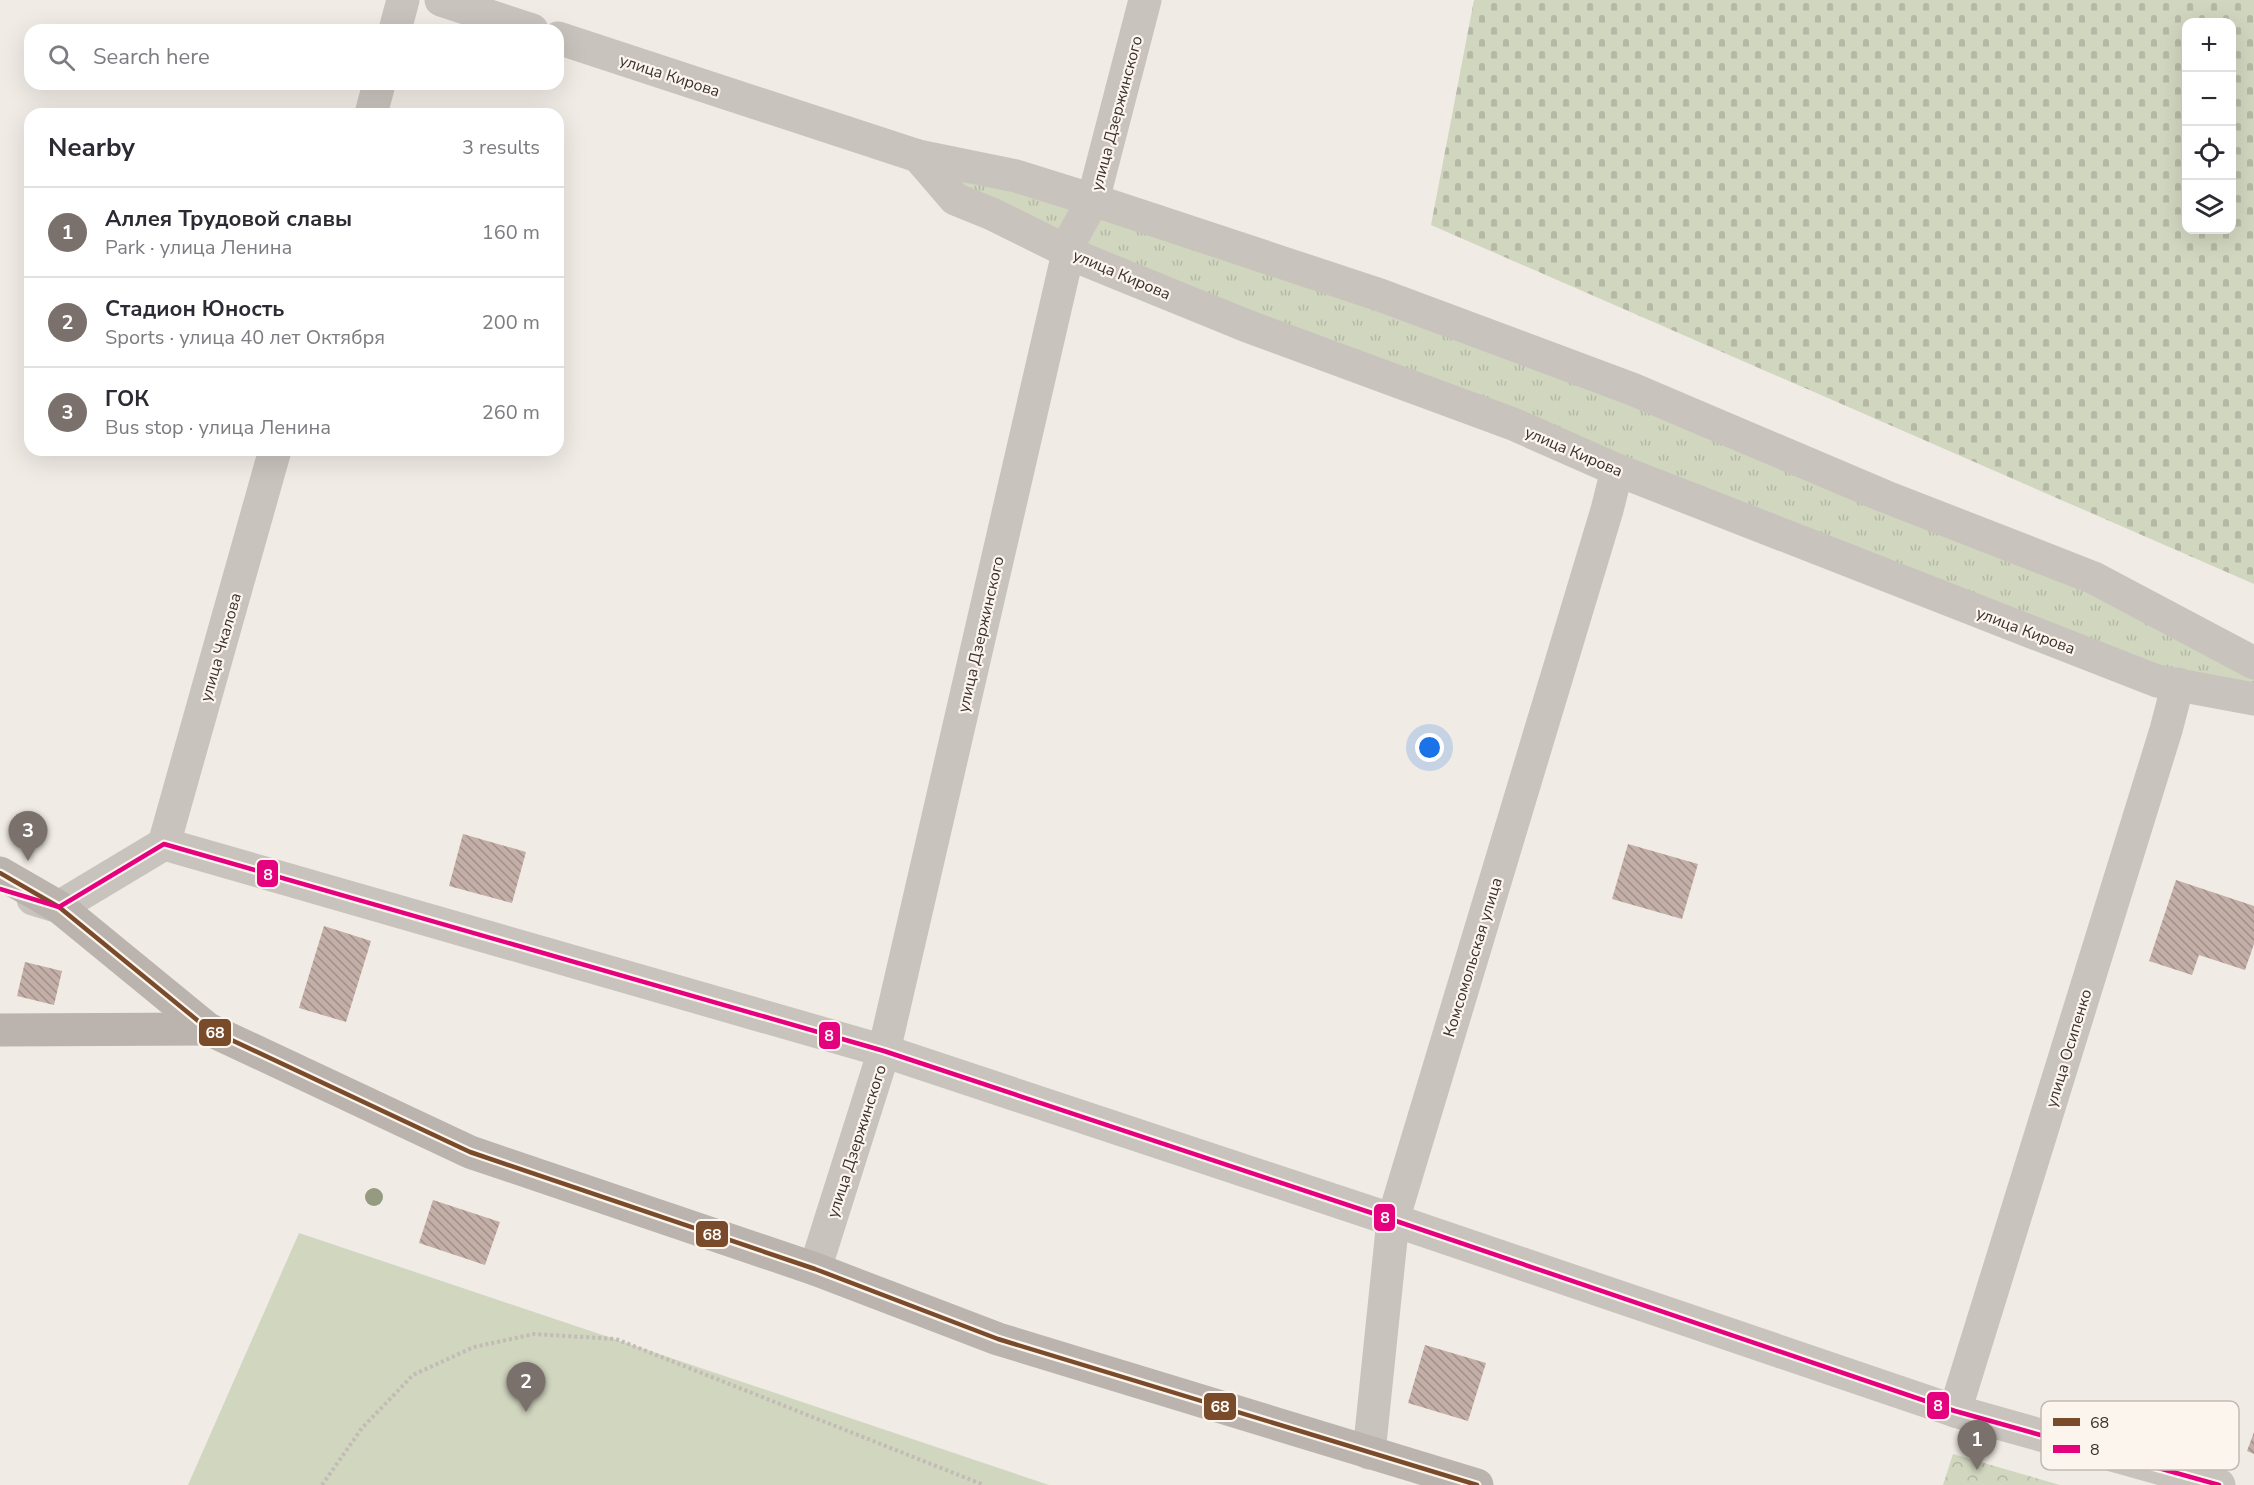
<!DOCTYPE html>
<html lang="en">
<head>
<meta charset="utf-8">
<style>
  :root { --surface:#fff; --page:#f7f7f7; --text:#2b2b33; --muted:#7c7c81; --line:#e1e1e2; --accent:#7a716c }
  body { margin:0; font-family:"Nunito Sans",sans-serif; background:var(--page); color:var(--text) }
  .controls { position:absolute; right:18px; top:18px; display:grid; overflow:hidden; border-radius:12px; box-shadow:0 6px 24px #0002 }
  .controls button { width:54px; height:54px; display:grid; place-items:center; padding:0; border:0; border-bottom:2px solid var(--line); background:var(--surface); color:var(--text); font:30px sans-serif }
  .you { position:absolute; left:1430px; top:748px; width:21px; height:21px; margin:-15px; border:4px solid #fff; border-radius:50%; background:#1a73e8; box-shadow:0 0 0 9px #1a73e833 }
  .badge { display:grid; place-items:center; width:39px; height:39px; border-radius:50%; background:var(--accent); color:#fff; font-size:20px; font-weight:700 }
  .pin { position:absolute; translate:-50% -50px; filter:drop-shadow(0 2px 3px #0008) }
  .pin::after { content:''; position:absolute; top:32px; width:21px; height:18px; background:inherit; clip-path:polygon(0 0,100% 0,50% 100%) }
  .list { margin:0; padding:0; list-style:none }
  h2 { display:flex; justify-content:space-between; align-items:center; height:78px; margin:0; padding:0 24px; font-size:26px }
  h2 small { font-size:20px; font-weight:400; color:var(--muted) }
  .list li { display:grid; grid-template-columns:39px 1fr auto; gap:18px; align-items:center; box-sizing:border-box; height:90px; padding:0 24px; border-top:2px solid var(--line) }
  .list b { display:block; font-size:22px; white-space:nowrap }
  .list p { margin:0; font-size:20px; white-space:nowrap; color:var(--muted) }
  .list em { font-size:20px; font-style:normal; color:var(--muted) }
  .icon { flex:none; width:33px; height:33px; fill:none; stroke:currentColor; stroke-width:2; stroke-linecap:round; stroke-linejoin:round }
  .map { position:relative; flex:none; width:2254px; height:1485px; overflow:hidden }
  .search { position:absolute; background:var(--surface); box-shadow:0 6px 24px #0002; left:24px; top:24px; width:540px; height:66px; display:flex; align-items:center; gap:15px; box-sizing:border-box; padding:0 21px; border-radius:18px; color:var(--muted); font-size:22px }
  .panel { position:absolute; background:var(--surface); box-shadow:0 6px 24px #0002; left:24px; top:108px; width:540px; height:348px; border-radius:18px }
  .map>svg:first-child { display:block }
  .grass { fill:url(#grass-tufts) }
  .cemetery { fill:url(#cemetery-stones); fill-rule:evenodd }
  .park { fill:url(#park-crowns) }
  .pitch { fill:#d1d6bf }
  .building { fill:url(#building-back-hatch) }
  .lines { fill:none; stroke-linecap:round; stroke-linejoin:round }
  .path { stroke:#c2bbb6; stroke-width:4; stroke-dasharray:3 3; stroke-linecap:butt }
  .street { stroke:#c9c3be; stroke-width:33 }
  .secondary { stroke:#bab3ae; stroke-width:33 }
  .bus-1-casing { stroke:#fbf5ee; stroke-width:9 }
  .bus-2-casing { stroke:#fbf5ee; stroke-width:9 }
  .bus-1 { stroke:#7a4b2a; stroke-width:4.5 }
  .bus-2 { stroke:#e5007d; stroke-width:4.5 }
  .tree { fill:#959b80 }
  .labels { text-anchor:middle; stroke-width:4.5; stroke-linejoin:round; paint-order:stroke }
  .street-label { font-size:16px; fill:#3b302b; stroke:#fbf5ee }
  .key { fill:#fbf5ee; stroke:#c1bab4; stroke-width:1.5 }
  .key-label { font-size:16px; fill:#3b302b }
  .line-badge { stroke:#fbf5ee; stroke-width:2 }
  .badge-label { font-size:16px; text-anchor:middle; font-weight:bold; fill:#fff }
</style>
</head>
<body>
<div class="map">
<svg width="2254" height="1485" viewBox="0 0 2254 1485">
  <defs>
    <pattern id="grass-tufts" width="24" height="20" patternUnits="userSpaceOnUse" patternTransform="scale(1.5)"><rect width="24" height="20" fill="#d1d6bf"/><path d="M3 7l-1-3M5 7V3M7 7l1-3M15 17l-1-3M17 17v-4M19 17l1-3" fill="none" stroke="#b4b8a4"/></pattern>
    <pattern id="cemetery-stones" width="16" height="16" patternUnits="userSpaceOnUse" patternTransform="scale(1.5)"><rect width="16" height="16" fill="#d1d6bf"/><path d="M2 7V4a2 2 0 0 1 4 0v3zM10 15v-3a2 2 0 0 1 4 0v3z" fill="#b4b8a4"/></pattern>
    <pattern id="park-crowns" width="20" height="18" patternUnits="userSpaceOnUse" patternTransform="scale(1.5)"><rect width="20" height="18" fill="#d1d6bf"/><path d="M2 6a3 3 0 1 1 6 0M12 15a3 3 0 1 1 6 0" fill="none" stroke="#b4b8a4"/></pattern>
    <pattern id="building-back-hatch" width="6" height="6" patternUnits="userSpaceOnUse" patternTransform="scale(1.5)"><rect width="6" height="6" fill="#c3afa7"/><path d="M-1 5l2 2M0 0l6 6M5-1l2 2" fill="none" stroke="#a08f88"/></pattern>
  </defs>
  <rect width="100%" height="100%" fill="#f0ebe5"/>
  <path class="grass" d="M950 172 1064 202 1501 354 2115 600 2254 672V689L2165 674 1617 470 957 189Z"/>
  <path class="cemetery" d="M1474 0H2254V584L1431 225ZM2186 22H2232V230H2186Z"/>
  <path class="park" d="M1953 1454 2060 1485H1943Z"/>
  <path class="pitch" d="M299 1233 1049 1485H188Z"/>
  <g class="building">
    <path d="M463 834 526 852 512 903 449 886Z"/>
    <path d="M1628 844 1698 864 1682 919 1612 899Z"/>
    <path d="M2176 880 2254 906V944L2245 970 2199 955 2192 975 2149 961Z"/>
    <path d="M324 926 371 941 346 1022 299 1008Z"/>
    <path d="M25 962 62 971 54 1005 17 996Z"/>
    <path d="M433 1200 500 1222 485 1265 419 1243Z"/>
    <path d="M1425 1345 1486 1363 1468 1421 1408 1403Z"/>
    <path d="M2254 1432V1454L2247 1451Z"/>
  </g>
  <g class="lines">
    <path class="path" d="M322 1485 362 1428 413 1375 474 1347 534 1334 616 1339 984 1485"/>
    <g class="street">
      <path d="M441 0 532 30"/>
      <path d="M395 30 403 0"/>
      <path d="M558 38 918 156 1016 176 1093 200 1380 295 1632 389 1884 496 2094 578 2254 663"/>
      <path d="M371 114 379 84"/>
      <path d="M918 156 955 199 992 214 1085 260 1247 326 1513 424 1617 470 2157 681 2254 699"/>
      <path d="M164 844 275 450"/>
      <path d="M33 899 59 907 164 844 884 1051 1393 1220 1955 1411 2219 1485"/>
      <path d="M815 1269 884 1051 1071 240 1093 200 1145 0"/>
      <path d="M1955 1411 2166 730 2178 684"/>
      <path d="M1369 1453 1393 1220 1607 510 1617 470"/>
    </g>
    <g class="secondary">
      <path d="M0 873 59 907 208 1029 470 1152 815 1269 998 1339 1477 1485"/>
      <path d="M0 1030 208 1029"/>
    </g>
    <defs>
      <path id="bus-1" d="M0 873 59 907 208 1029 470 1152 815 1269 998 1339 1477 1485"/>
      <path id="bus-2" d="M0 889 59 907 164 844 884 1051 1393 1220 1955 1411 2219 1485"/>
    </defs>
    <use href="#bus-1" class="bus-1-casing"/>
    <use href="#bus-2" class="bus-2-casing"/>
    <use href="#bus-1" class="bus-1"/>
    <use href="#bus-2" class="bus-2"/>
  </g>
  <circle class="tree" cx="374" cy="1197" r="9"/>
  <g class="labels">
    <g class="street-label">
      <text transform="translate(670 75) rotate(18)" y="6">улица Кирова</text>
      <text transform="translate(1116 113) rotate(-75)" y="6">улица Дзержинского</text>
      <text transform="translate(1122 274) rotate(23)" y="6">улица Кирова</text>
      <text transform="translate(1574 451) rotate(23)" y="6">улица Кирова</text>
      <text transform="translate(2026 630) rotate(21)" y="6">улица Кирова</text>
      <text transform="translate(980 634) rotate(-77)" y="6">улица Дзержинского</text>
      <text transform="translate(220 647) rotate(-74)" y="6">улица Чкалова</text>
      <text transform="translate(1472 957) rotate(-73)" y="6">Комсомольская улица</text>
      <text transform="translate(2068 1048) rotate(-73)" y="6">улица Осипенко</text>
      <text transform="translate(856 1141) rotate(-72)" y="6">улица Дзержинского</text>
    </g>
  </g>
  <rect x="2041" y="1401" width="198" height="69" rx="9" class="key"/>
  <rect x="2053" y="1418" width="27" height="8" fill="#7a4b2a"/>
  <rect x="2053" y="1445" width="27" height="8" fill="#e5007d"/>
  <g class="key-label">
    <text x="2090" y="1428">68</text>
    <text x="2090" y="1455">8</text>
  </g>
  <g class="line-badge">
    <rect x="256" y="859" width="23" height="29" rx="6" fill="#e5007d"/>
    <rect x="198" y="1018" width="34" height="29" rx="6" fill="#7a4b2a"/>
    <rect x="818" y="1021" width="23" height="29" rx="6" fill="#e5007d"/>
    <rect x="1373" y="1203" width="23" height="29" rx="6" fill="#e5007d"/>
    <rect x="695" y="1220" width="34" height="28" rx="6" fill="#7a4b2a"/>
    <rect x="1926" y="1391" width="24" height="29" rx="6" fill="#e5007d"/>
    <rect x="1203" y="1392" width="34" height="29" rx="6" fill="#7a4b2a"/>
  </g>
  <g class="badge-label">
    <text x="268" y="880">8</text>
    <text x="215" y="1038">68</text>
    <text x="829" y="1041">8</text>
    <text x="1385" y="1223">8</text>
    <text x="712" y="1240">68</text>
    <text x="1938" y="1411">8</text>
    <text x="1220" y="1412">68</text>
  </g>
</svg>
<div class="controls">
<button>+</button>
<button>−</button>
<button><svg class="icon" aria-label="locate" viewBox="0 0 24 24"><circle cx="12" cy="12" r="6"/><path d="M12 2v4M12 18v4M2 12h4M18 12h4"/></svg></button>
<button><svg class="icon" aria-label="layers" viewBox="0 0 24 24"><path d="M12 4l9 5-9 5-9-5zM3 14l9 5 9-5"/></svg></button>
</div>
<div class="you"></div>
<div class="pin badge" style="left:1977px;top:1470px">1</div>
<div class="pin badge" style="left:526px;top:1412px">2</div>
<div class="pin badge" style="left:28px;top:861px">3</div>
<div class="search"><svg class="icon" aria-label="search" viewBox="0 0 24 24"><circle cx="10" cy="10" r="6"/><path d="M15 15l6 6"/></svg>Search here</div>
<section class="panel">
<h2>Nearby<small>3 results</small></h2>
<ul class="list">
<li><span class="badge">1</span><div><b>Аллея Трудовой славы</b><p>Park · улица Ленина</p></div><em>160 m</em></li>
<li><span class="badge">2</span><div><b>Стадион Юность</b><p>Sports · улица 40 лет Октября</p></div><em>200 m</em></li>
<li><span class="badge">3</span><div><b>ГОК</b><p>Bus stop · улица Ленина</p></div><em>260 m</em></li>
</ul>
</section>
</div>
</body>
</html>
